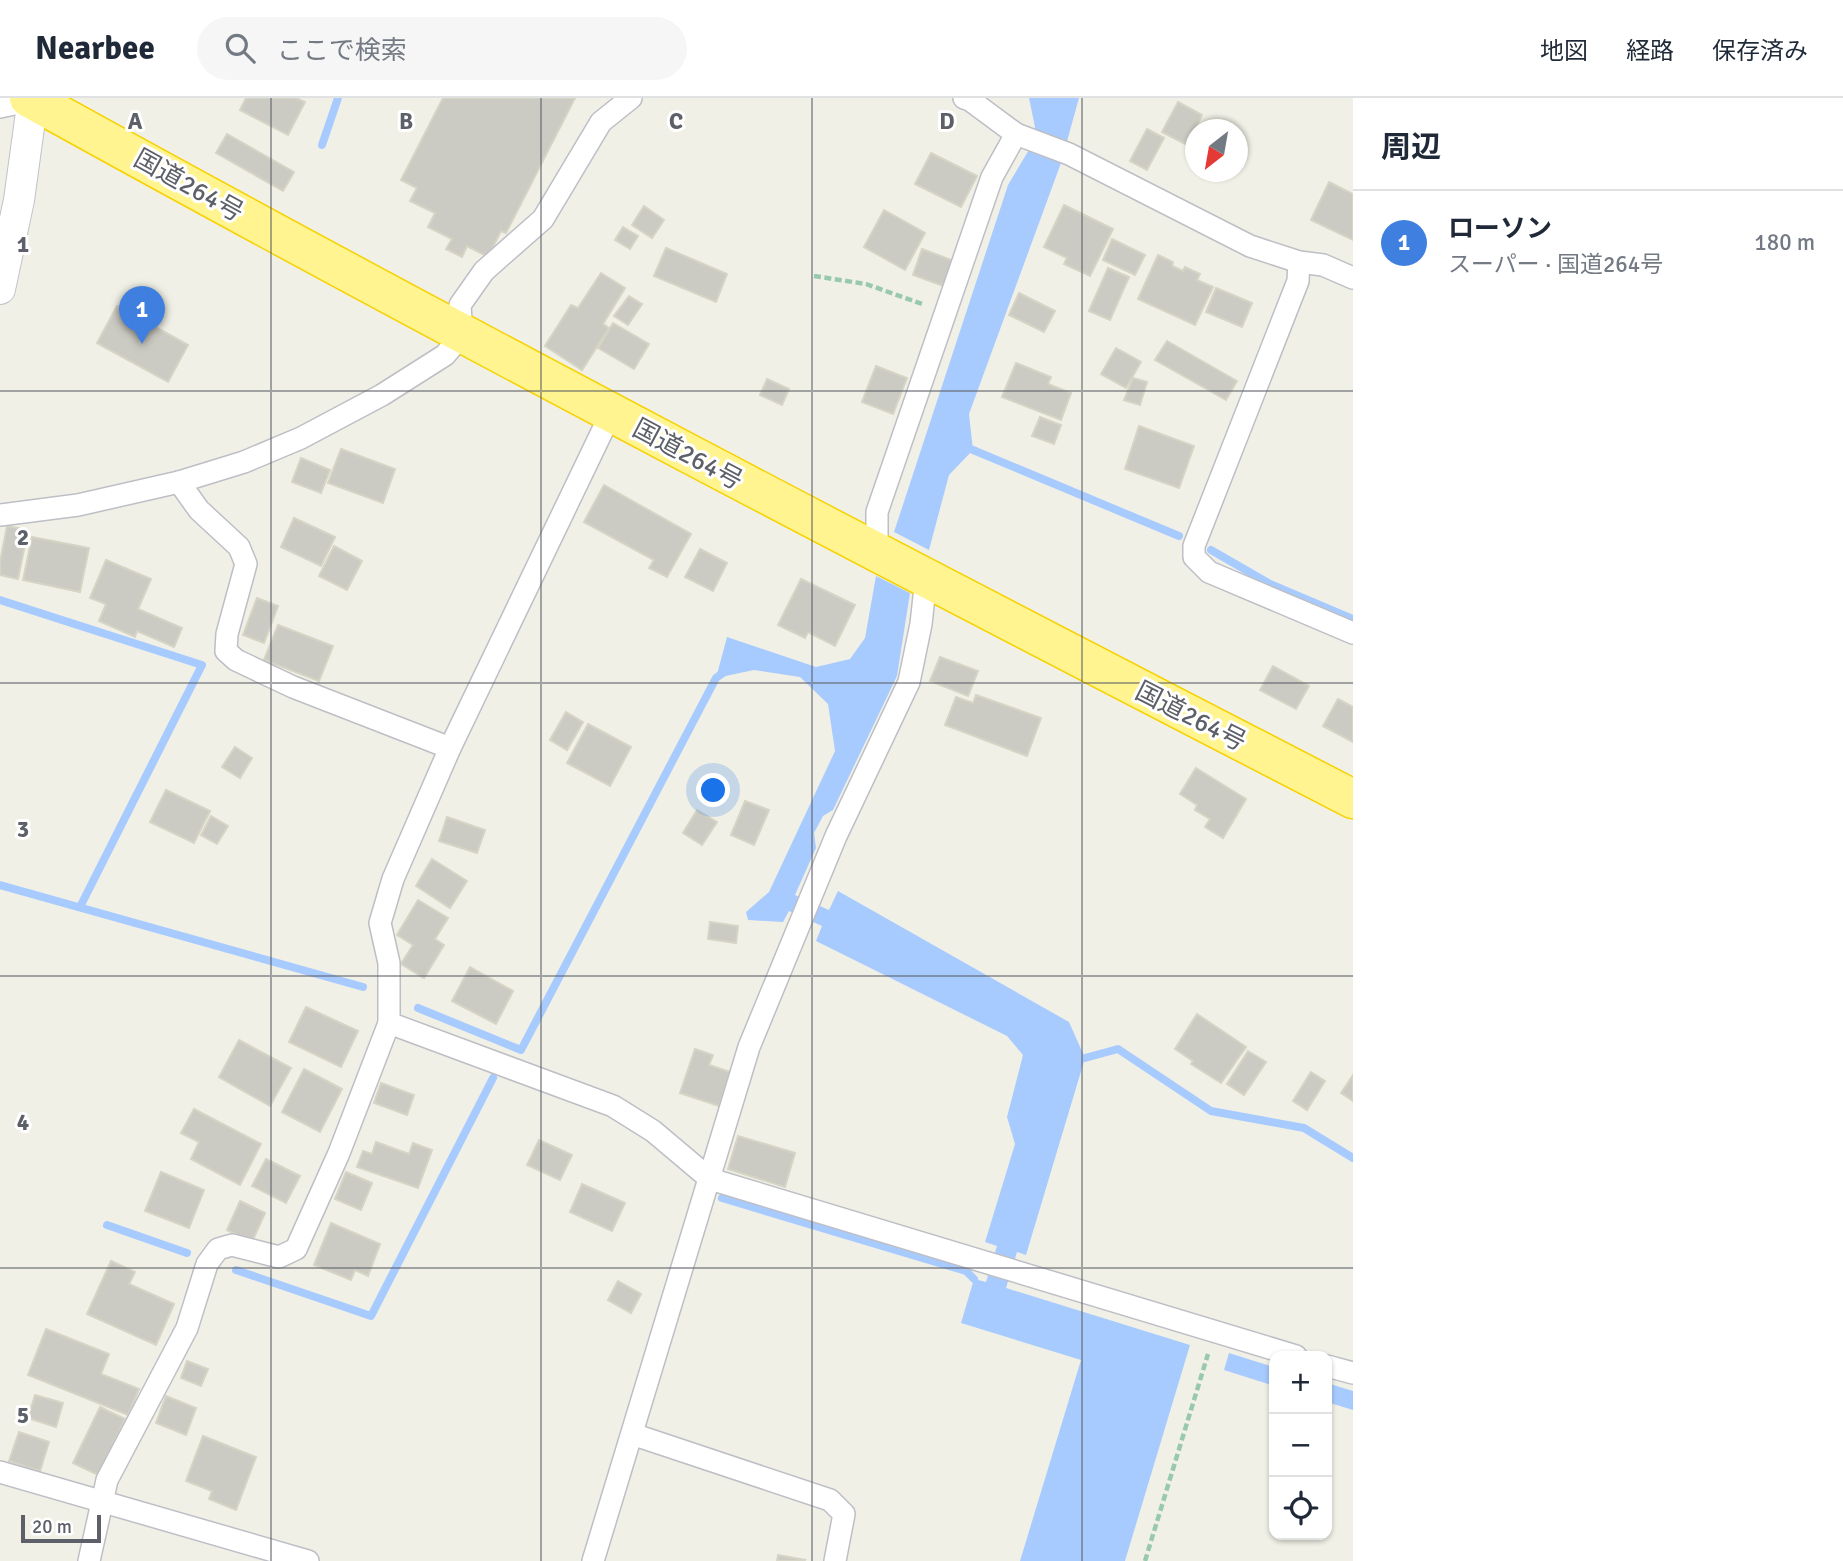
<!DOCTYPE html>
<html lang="ja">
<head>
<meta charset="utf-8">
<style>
  :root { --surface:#fff; --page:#f6f6f7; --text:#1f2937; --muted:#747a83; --line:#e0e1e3; --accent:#7c3aed }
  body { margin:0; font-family:Signika,"Noto Sans JP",sans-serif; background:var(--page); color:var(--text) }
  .controls { position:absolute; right:21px; bottom:21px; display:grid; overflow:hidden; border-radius:14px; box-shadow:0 2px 5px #0004 }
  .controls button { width:63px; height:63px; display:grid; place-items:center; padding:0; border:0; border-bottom:2px solid var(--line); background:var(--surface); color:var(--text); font:35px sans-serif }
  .compass { position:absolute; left:1185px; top:21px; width:63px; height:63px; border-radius:50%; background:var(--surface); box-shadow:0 2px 5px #0004; rotate:211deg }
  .scale { position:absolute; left:21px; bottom:18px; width:80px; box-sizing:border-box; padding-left:7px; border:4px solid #5d6068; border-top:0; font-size:19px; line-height:24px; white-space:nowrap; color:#5d6068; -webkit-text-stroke:5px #fff; paint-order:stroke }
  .you { position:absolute; left:714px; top:693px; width:24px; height:24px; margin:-18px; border:5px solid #fff; border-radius:50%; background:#1a73e8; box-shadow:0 0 0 10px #1a73e833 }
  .badge { display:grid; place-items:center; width:46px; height:46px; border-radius:50%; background:var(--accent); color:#fff; font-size:23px; font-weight:700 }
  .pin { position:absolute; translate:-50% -58px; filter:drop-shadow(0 2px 4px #0008) }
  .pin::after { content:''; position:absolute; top:37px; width:24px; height:21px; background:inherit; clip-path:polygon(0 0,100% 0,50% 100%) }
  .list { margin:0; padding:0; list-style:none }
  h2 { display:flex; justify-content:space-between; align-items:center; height:91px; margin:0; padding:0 28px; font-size:30px }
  h2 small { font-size:23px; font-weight:400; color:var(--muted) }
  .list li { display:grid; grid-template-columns:46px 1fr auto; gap:21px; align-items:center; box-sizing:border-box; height:105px; padding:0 28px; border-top:2px solid var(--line) }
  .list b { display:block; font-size:26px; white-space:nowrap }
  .list p { margin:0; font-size:23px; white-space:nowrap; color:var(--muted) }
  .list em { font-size:23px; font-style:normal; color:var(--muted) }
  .icon { flex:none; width:38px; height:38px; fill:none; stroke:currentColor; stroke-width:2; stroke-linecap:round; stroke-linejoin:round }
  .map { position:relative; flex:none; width:1353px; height:1463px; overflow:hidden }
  header { display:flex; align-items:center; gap:42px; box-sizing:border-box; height:98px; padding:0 35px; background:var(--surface); border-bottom:2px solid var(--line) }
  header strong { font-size:33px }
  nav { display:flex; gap:38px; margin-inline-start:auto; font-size:24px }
  .search { width:490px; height:63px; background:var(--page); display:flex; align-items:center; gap:18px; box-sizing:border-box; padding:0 24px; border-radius:38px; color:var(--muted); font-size:26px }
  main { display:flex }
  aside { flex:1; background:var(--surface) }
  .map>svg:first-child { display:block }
  .water { fill:#a8cbff }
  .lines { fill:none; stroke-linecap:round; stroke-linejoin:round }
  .stream { stroke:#a8cbff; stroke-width:8 }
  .building { fill:#cccbc3; stroke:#d6d4c4; stroke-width:2 }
  .street-casing { stroke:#bebfc6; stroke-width:24 }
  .secondary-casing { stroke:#c0c2ca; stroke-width:32 }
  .highway-casing { stroke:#f7d100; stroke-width:41 }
  .path { stroke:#98c9ae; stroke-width:4.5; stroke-dasharray:7 3.5; stroke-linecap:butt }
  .street { stroke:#fff; stroke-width:21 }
  .secondary { stroke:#fff; stroke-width:30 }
  .highway { stroke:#fff48f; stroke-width:38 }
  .grid { fill:none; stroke:#5d6068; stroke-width:2; stroke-opacity:0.55 }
  .labels { text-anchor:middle; stroke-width:6; stroke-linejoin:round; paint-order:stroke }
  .street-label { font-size:26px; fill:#5d6068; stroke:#fff }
  .grid-label { font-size:23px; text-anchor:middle; font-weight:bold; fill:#5d6068; stroke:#fff; stroke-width:6; stroke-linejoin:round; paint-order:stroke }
</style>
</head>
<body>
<header>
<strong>Nearbee</strong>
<div class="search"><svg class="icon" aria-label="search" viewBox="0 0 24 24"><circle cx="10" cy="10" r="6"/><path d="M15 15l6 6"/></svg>ここで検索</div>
<nav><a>地図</a><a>経路</a><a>保存済み</a></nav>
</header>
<main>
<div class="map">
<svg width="1353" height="1463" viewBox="0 0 1353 1463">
  <rect width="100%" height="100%" fill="#f1f0e6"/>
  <g class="water">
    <path d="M1029 0H1079L1061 65 969 316 973 352 949 377 929 452 894 434 1008 87 1030 50 1035 29Z"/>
    <path d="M876 478 910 495 897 578 833 712 823 718 814 735 816 750 795 797 829 812 838 793 1069 924 1085 960 1026 1157 1017 1154 1006 1190 1190 1247 1125 1463H1020L1081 1262 961 1225 974 1181 986 1184 997 1148 985 1144 1015 1046 1007 1019 1023 957 1007 938 816 843 822 828 789 813 783 824 748 822 746 814 769 794 835 653 828 606 800 579 754 572 716 580 727 539 816 569 850 561 865 540Z"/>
    <path d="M1229 1255 1274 1269V1288L1224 1272Z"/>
    <path d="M1327 1285 1353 1293V1312L1327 1304Z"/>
  </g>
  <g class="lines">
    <g class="stream">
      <path d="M322 47 338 0"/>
      <path d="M973 352 1179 438"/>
      <path d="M1211 452 1270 486 1353 521"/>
      <path d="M0 502 202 567 80 809"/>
      <path d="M0 787 363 889"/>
      <path d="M418 910 521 952 716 580 723 575"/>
      <path d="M1085 960 1118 951 1211 1013 1304 1030 1353 1060"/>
      <path d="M722 1100 966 1173 974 1181"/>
      <path d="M107 1127 187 1155"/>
      <path d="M236 1172 371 1218 493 980"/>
    </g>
  </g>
  <g class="building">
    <path d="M246 0H296L305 4 288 37 240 12Z"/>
    <path d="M443 0H575L506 135 501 133 488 159 467 148 462 159 446 151 452 141 428 129 435 115 410 103 417 90 401 82Z"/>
    <path d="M1178 4 1202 17 1187 47 1162 34Z"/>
    <path d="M1147 31 1164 40 1147 72 1130 63Z"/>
    <path d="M227 36 294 74 283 93 216 55Z"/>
    <path d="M931 55 977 78 961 109 915 86Z"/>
    <path d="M1329 84 1353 96V142L1311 122Z"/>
    <path d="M1064 107 1113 131 1090 178 1064 166 1067 160 1044 149Z"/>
    <path d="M644 108 664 122 652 140 632 127Z"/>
    <path d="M884 112 925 135 905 172 864 149Z"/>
    <path d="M623 129 638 138 630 151 615 142Z"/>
    <path d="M1112 141 1145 157 1135 177 1103 162Z"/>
    <path d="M666 150 727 176 716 204 654 178Z"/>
    <path d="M922 151 954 163 946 189 913 177Z"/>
    <path d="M1158 157 1173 164 1172 168 1183 173 1185 169 1200 176 1197 182 1213 189 1195 227 1138 201Z"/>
    <path d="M1108 170 1129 179 1110 222 1089 213Z"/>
    <path d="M601 175 625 190 603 226 609 230 582 272 545 248 571 207 578 210Z"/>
    <path d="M1216 190 1252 205 1242 229 1206 214Z"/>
    <path d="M1019 195 1055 213 1044 234 1009 217Z"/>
    <path d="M629 198 642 206 628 227 614 218Z"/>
    <path d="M117 208 188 247 168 284 97 245Z"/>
    <path d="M613 225 649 246 634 271 598 250Z"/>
    <path d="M1167 243 1237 283 1226 302 1155 262Z"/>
    <path d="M1116 250 1141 264 1126 290 1101 276Z"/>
    <path d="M1016 265 1051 279 1048 286 1071 295 1061 322 1002 299Z"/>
    <path d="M876 268 907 280 893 316 862 304Z"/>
    <path d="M1133 280 1147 284 1140 307 1124 302Z"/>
    <path d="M767 281 789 291 782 307 760 297Z"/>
    <path d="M1040 319 1061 327 1054 346 1032 338Z"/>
    <path d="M1139 328 1194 348 1179 390 1125 371Z"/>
    <path d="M341 351 395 371 383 405 328 385Z"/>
    <path d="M301 360 330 372 321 395 292 384Z"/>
    <path d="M604 387 691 436 667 479 649 470 654 462 584 424Z"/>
    <path d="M294 420 335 439 321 468 281 449Z"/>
    <path d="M7 428 28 432 18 481 0 477V464Z"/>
    <path d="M32 439 89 450 80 494 23 482Z"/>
    <path d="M334 448 362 463 347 492 319 478Z"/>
    <path d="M700 451 727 465 713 493 685 479Z"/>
    <path d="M106 462 151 481 138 511 182 530 174 549 137 533 135 539 99 523 106 506 90 500Z"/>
    <path d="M801 481 855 507 835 548 808 534 805 540 778 527Z"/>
    <path d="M257 500 278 508 264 545 243 537Z"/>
    <path d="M278 527 333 548 319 583 264 562Z"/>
    <path d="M940 559 978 573 968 598 930 583Z"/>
    <path d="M1273 568 1309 588 1296 611 1260 592Z"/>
    <path d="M976 597 1041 620 1027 658 945 627 956 599 973 605Z"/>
    <path d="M1338 601 1353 609V644L1323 628Z"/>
    <path d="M566 614 583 624 567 652 550 642Z"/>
    <path d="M588 626 631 649 610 688 567 665Z"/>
    <path d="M235 649 252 660 240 680 222 669Z"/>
    <path d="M1196 670 1246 701 1223 740 1205 729 1210 721 1195 712 1197 707 1180 696Z"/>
    <path d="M166 692 210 713 194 745 150 724Z"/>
    <path d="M745 703 769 712 754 747 731 737Z"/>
    <path d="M697 712 717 724 702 747 683 735Z"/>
    <path d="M211 718 228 728 217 746 201 737Z"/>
    <path d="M447 719 485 732 477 755 439 743Z"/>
    <path d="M432 761 467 783 450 810 416 788Z"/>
    <path d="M418 802 448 820 435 841 444 847 424 880 401 866 413 847 397 837Z"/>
    <path d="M710 824 738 828 736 845 708 841Z"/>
    <path d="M470 869 513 893 496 926 452 903Z"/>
    <path d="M306 909 358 933 341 969 289 944Z"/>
    <path d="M1197 916 1246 949 1221 985 1191 966 1193 963 1175 951Z"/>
    <path d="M239 942 291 970 270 1008 219 979Z"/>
    <path d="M695 951 713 957 709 967 730 974 719 1008 680 995Z"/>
    <path d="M1248 953 1266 964 1244 997 1227 986Z"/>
    <path d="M304 971 342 991 320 1034 282 1014Z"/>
    <path d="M1311 974 1325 983 1307 1012 1293 1003Z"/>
    <path d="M1353 977V1003L1341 995Z"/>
    <path d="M381 985 414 997 407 1017 374 1005Z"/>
    <path d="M194 1011 261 1046 240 1087 191 1061 199 1044 181 1035Z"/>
    <path d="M738 1038 795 1055 785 1089 728 1071Z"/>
    <path d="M539 1042 572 1057 560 1082 527 1067Z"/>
    <path d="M376 1044 409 1056 413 1045 432 1052 418 1090 357 1069 363 1053 372 1056Z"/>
    <path d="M266 1061 300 1078 286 1105 252 1088Z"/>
    <path d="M161 1074 204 1092 189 1130 145 1113Z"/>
    <path d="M346 1074 372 1085 361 1112 335 1101Z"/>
    <path d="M582 1086 625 1105 612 1133 570 1114Z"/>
    <path d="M240 1103 265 1115 252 1144 227 1132Z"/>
    <path d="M331 1125 380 1146 368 1178 355 1172 351 1182 314 1167Z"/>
    <path d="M111 1163 135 1174 129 1186 174 1206 156 1247 87 1216Z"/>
    <path d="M618 1183 641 1196 631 1215 608 1202Z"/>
    <path d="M46 1231 109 1256 101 1276 139 1291 128 1317 28 1277Z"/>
    <path d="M187 1263 208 1271 201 1288 181 1280Z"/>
    <path d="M35 1297 63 1305 56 1329 28 1320Z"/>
    <path d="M166 1298 196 1310 186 1337 156 1325Z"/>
    <path d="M100 1309 125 1321 98 1377 73 1365Z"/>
    <path d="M19 1334 49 1344 40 1373 9 1363Z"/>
    <path d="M203 1338 256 1359 236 1412 209 1401 212 1393 186 1383Z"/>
    <path d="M778 1457 805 1462 804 1463H777Z"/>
  </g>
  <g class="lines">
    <defs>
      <g id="street">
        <path d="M964 0 970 2 1016 36 1069 56 1250 148 1299 164 1323 167 1353 180"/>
        <path d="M0 9 33 2"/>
        <path d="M1299 164 1298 183 1194 448V459L1209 474 1353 535"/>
        <path d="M0 417 78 407 179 384 244 364 301 340 382 297 445 257 462 237 460 207 484 173 543 121 601 24 631 0"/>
        <path d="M877 455V414L992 79 1016 36"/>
        <path d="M450 650 611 315"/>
        <path d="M389 925 613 1008 653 1033 710 1081 1296 1258"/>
        <path d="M1327 1268 1353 1275"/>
        <path d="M632 1336 830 1402 844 1416 835 1463"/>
        <path d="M0 1374 308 1463"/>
        <path d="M89 1463 107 1382 187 1230 207 1166 218 1151 232 1147 279 1159 296 1151 339 1055 389 925V865L380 825 393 781 450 650 293 589 236 562 226 553 227 536 246 466 239 449 199 412 179 384"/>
        <path d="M593 1463 749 949 836 738 909 584 921 526 926 481"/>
      </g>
      <path id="secondary" d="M0 191 19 102 33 0"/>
      <path id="highway" d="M29 0C466 242 909 472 1353 701"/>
    </defs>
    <use href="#street" class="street-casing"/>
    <use href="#secondary" class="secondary-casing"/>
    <use href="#highway" class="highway-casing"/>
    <g class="path">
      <path d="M814 178 866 186 925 207"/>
      <path d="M1145 1463 1208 1256"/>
    </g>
    <use href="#street" class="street"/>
    <use href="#secondary" class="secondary"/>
    <use href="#highway" class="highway"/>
  </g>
  <path class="grid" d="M271 0V1463M541 0V1463M812 0V1463M1082 0V1463M0 293H1353M0 585H1353M0 878H1353M0 1170H1353"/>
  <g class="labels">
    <g class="street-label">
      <text transform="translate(189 87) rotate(29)" y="9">国道264号</text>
      <text transform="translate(688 356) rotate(28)" y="9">国道264号</text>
      <text transform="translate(1191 618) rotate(27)" y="9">国道264号</text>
    </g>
  </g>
  <g class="grid-label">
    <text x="135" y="31">A</text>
    <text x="406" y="31">B</text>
    <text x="676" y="31">C</text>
    <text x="947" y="31">D</text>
    <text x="23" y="154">1</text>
    <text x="23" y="447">2</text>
    <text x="23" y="739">3</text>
    <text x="23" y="1032">4</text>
    <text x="23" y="1325">5</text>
  </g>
</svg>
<div class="controls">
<button>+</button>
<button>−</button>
<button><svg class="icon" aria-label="locate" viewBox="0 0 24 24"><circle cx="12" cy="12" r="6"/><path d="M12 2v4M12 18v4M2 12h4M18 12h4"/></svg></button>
</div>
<svg class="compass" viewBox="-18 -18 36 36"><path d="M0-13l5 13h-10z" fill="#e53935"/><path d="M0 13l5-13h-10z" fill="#747a83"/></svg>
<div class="scale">20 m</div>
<div class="you"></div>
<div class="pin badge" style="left:142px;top:246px;background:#3f7fe0">1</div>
</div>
<aside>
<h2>周辺<small></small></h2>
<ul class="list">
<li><span class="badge" style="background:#3f7fe0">1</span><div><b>ローソン</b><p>スーパー · 国道264号</p></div><em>180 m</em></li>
</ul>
</aside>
</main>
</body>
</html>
